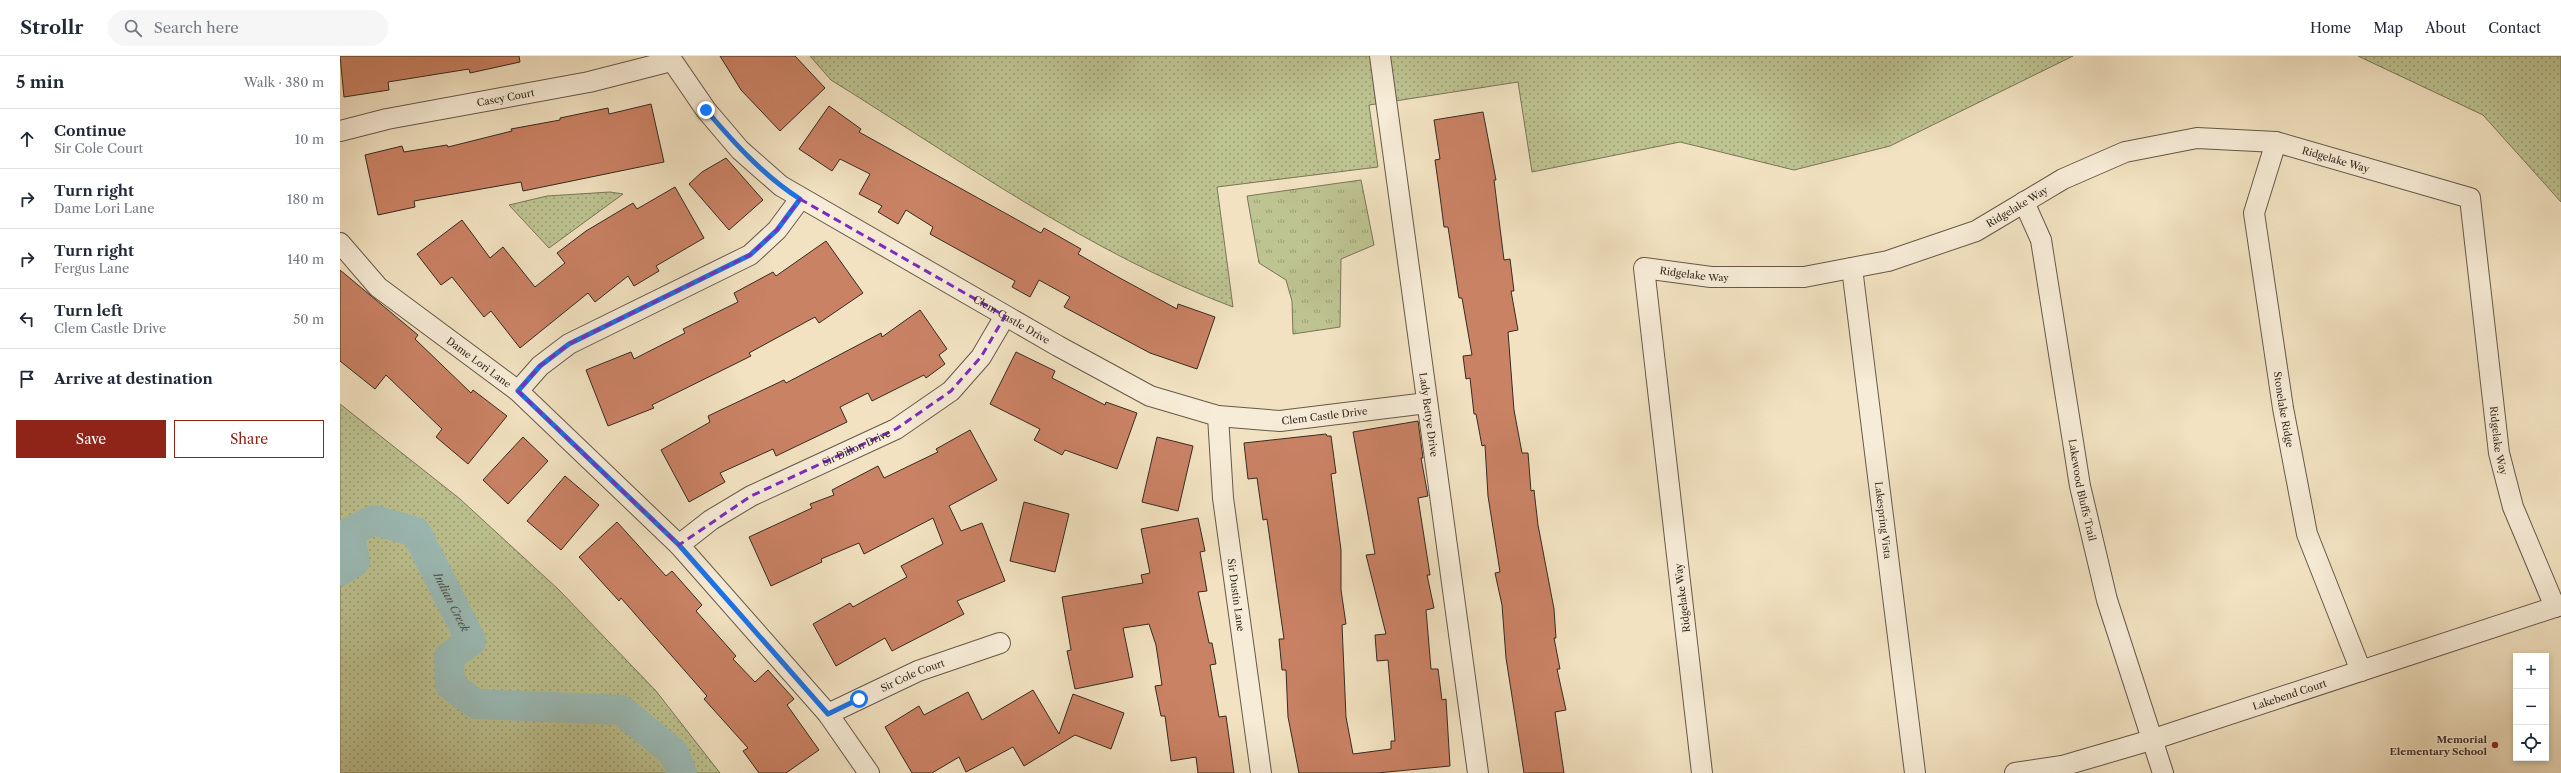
<!DOCTYPE html>
<html lang="en">
<head>
<meta charset="utf-8">
<style>
  :root { --surface:#fff; --page:#f6f6f7; --text:#1f2937; --muted:#747a83; --line:#e0e1e3; --accent:#8f2418 }
  body { margin:0; font-family:"Libre Caslon Text",serif; background:var(--page); color:var(--text) }
  .controls { position:absolute; right:12px; bottom:12px; display:grid; overflow:hidden; border-radius:0px; box-shadow:0 2px 6px #0003 }
  .controls button { width:36px; height:36px; display:grid; place-items:center; padding:0; border:0; border-bottom:1px solid var(--line); background:var(--surface); color:var(--text); font:20px sans-serif }
  .stop { position:absolute; width:12px; height:12px; margin:-9px; border:3px solid #1a73e8; border-radius:50%; background:#fff }
  .stop.end { background:#1a73e8; border-color:#fff; box-shadow:0 1px 4px #0008 }
  .list { margin:0; padding:0; list-style:none }
  h2 { display:flex; justify-content:space-between; align-items:center; height:52px; margin:0; padding:0 16px; font-size:17px }
  h2 small { font-size:13px; font-weight:400; color:var(--muted) }
  .list li { display:grid; grid-template-columns:26px 1fr auto; gap:12px; align-items:center; box-sizing:border-box; height:60px; padding:0 16px; border-top:1px solid var(--line) }
  .list b { display:block; font-size:15px; white-space:nowrap }
  .list p { margin:0; font-size:13px; white-space:nowrap; color:var(--muted) }
  .list em { font-size:13px; font-style:normal; color:var(--muted) }
  .actions { display:flex; gap:8px; padding:12px 16px }
  .actions a { flex:1; padding:9px 0; border:1px solid var(--accent); border-radius:0px; text-align:center; font-size:14px; color:var(--accent) }
  .actions .main { background:var(--accent); color:#fff }
  .icon { flex:none; width:22px; height:22px; fill:none; stroke:currentColor; stroke-width:2; stroke-linecap:round; stroke-linejoin:round }
  .map { position:relative; flex:none; width:2221px; height:717px; overflow:hidden }
  header { display:flex; align-items:center; gap:24px; box-sizing:border-box; height:56px; padding:0 20px; background:var(--surface); border-bottom:1px solid var(--line) }
  header strong { font-size:19px }
  nav { display:flex; gap:22px; margin-inline-start:auto; font-size:14px }
  .search { width:280px; height:36px; background:var(--page); display:flex; align-items:center; gap:10px; box-sizing:border-box; padding:0 14px; border-radius:22px; color:var(--muted); font-size:15px }
  main { display:flex }
  aside { flex:1; background:var(--surface) }
  .map>svg:first-child { display:block }
  .grass { fill:url(#grass-dots); stroke:#7a7759 }
  .park { fill:url(#park-tufts); stroke:#7a7759 }
  .lines { fill:none; stroke-linecap:round; stroke-linejoin:round }
  .river { stroke:#9cbdb9; stroke-width:30 }
  .building { fill:#ca8265; stroke:#362b21 }
  .minor-casing { stroke:#655949; stroke-width:22 }
  .minor { stroke:#f7ecd7; stroke-width:20 }
  .route { stroke:#1a73e8; stroke-width:5 }
  .marked { fill:none; stroke:#7b2cbf; stroke-width:3; stroke-dasharray:8 5; stroke-linejoin:round }
  .poi-dot { fill:#8f2418; stroke:#f7ecd7; stroke-width:1.5 }
  .labels { text-anchor:middle; stroke-width:3; stroke-linejoin:round; paint-order:stroke }
  .street-label { font-size:10px; fill:#362b21; stroke:#f7ecd7 }
  .poi-label { font-size:10px; font-weight:bold; fill:#362b21; stroke:#f7ecd7; text-anchor:end }
  .water-label { font-size:11px; font-style:italic; fill:#505047; stroke:#f7ecd7 }
</style>
</head>
<body>
<header>
<strong>Strollr</strong>
<div class="search"><svg class="icon" aria-label="search" viewBox="0 0 24 24"><circle cx="10" cy="10" r="6"/><path d="M15 15l6 6"/></svg>Search here</div>
<nav><a>Home</a><a>Map</a><a>About</a><a>Contact</a></nav>
</header>
<main>
<aside>
<h2>5 min<small>Walk · 380 m</small></h2>
<ul class="list">
<li><svg class="icon" aria-label="ahead" viewBox="0 0 24 24"><path d="M12 20V5M6 11l6-6 6 6"/></svg><div><b>Continue</b><p>Sir Cole Court</p></div><em>10 m</em></li>
<li><svg class="icon" aria-label="right" viewBox="0 0 24 24"><path d="M7 20v-9h11M14 6l5 5-5 5"/></svg><div><b>Turn right</b><p>Dame Lori Lane</p></div><em>180 m</em></li>
<li><svg class="icon" aria-label="right" viewBox="0 0 24 24"><path d="M7 20v-9h11M14 6l5 5-5 5"/></svg><div><b>Turn right</b><p>Fergus Lane</p></div><em>140 m</em></li>
<li><svg class="icon" aria-label="left" viewBox="0 0 24 24"><path d="M17 20v-9H6M10 6l-5 5 5 5"/></svg><div><b>Turn left</b><p>Clem Castle Drive</p></div><em>50 m</em></li>
<li><svg class="icon" aria-label="arrive" viewBox="0 0 24 24"><path d="M6 21V4h12l-3 4 3 4H6"/></svg><div><b>Arrive at destination</b></div></li>
</ul>
<div class="actions"><a class="main">Save</a><a>Share</a></div>
</aside>
<div class="map">
<svg width="2221" height="717" viewBox="0 0 2221 717">
  <defs>
    <pattern id="grass-dots" width="8" height="8" patternUnits="userSpaceOnUse"><rect width="8" height="8" fill="#bdc391"/><path d="M2 2h.1M6 6h.1" fill="none" stroke="#9a9f76" stroke-width="1.8" stroke-linecap="round"/></pattern>
    <pattern id="park-tufts" width="24" height="20" patternUnits="userSpaceOnUse"><rect width="24" height="20" fill="#bdc391"/><path d="M3 7l-1-3M5 7V3M7 7l1-3M15 17l-1-3M17 17v-4M19 17l1-3" fill="none" stroke="#9a9f76"/></pattern>
  </defs>
  <rect width="100%" height="100%" fill="#f2e2c1"/>
  <filter id="stains"><feTurbulence type="fractalNoise" baseFrequency=".005" numOctaves="4"/><feColorMatrix values="0 0 0 0 .2 0 0 0 0 .09 0 0 0 0 .02 0 0 0 .5 -.17"/></filter>
  <radialGradient id="worn" r=".72"><stop offset=".6" stop-color="#630" stop-opacity="0"/><stop offset="1" stop-color="#630" stop-opacity=".3"/></radialGradient>
  <g class="grass">
    <path d="M470 0H1733L1550 90 1454 114 1340 86 1192 116 1178 26 1029 49 1038 111 877 131 893 251C751 198 620 104 491 24Z"/>
    <path d="M2018 0H2221V146L2143 59Z"/>
    <path d="M270 136 283 138 209 192 169 149 207 140Z"/>
    <path d="M0 348 120 443 219 534 316 635 380 717H0Z"/>
  </g>
  <path class="park" d="M1021 124 1034 189 1001 203 1000 271 953 278 952 245 946 224 919 207 907 140Z"/>
  <g class="lines">
    <path class="river" id="s1" d="M0 515 15 506 9 476 34 464 76 476 131 585 109 601 110 629 136 648 281 654 334 697 342 717"/>
  </g>
  <g class="building">
    <path d="M0 0H179L180 6 130 17 129 13 48 26 49 34 4 41Z"/>
    <path d="M380 0H455L485 32 440 75 401 34Z"/>
    <path d="M311 48 324 106 183 135 181 126 74 145 75 151 38 159 25 99 62 90 64 96 107 89 108 91 172 75 171 73 220 64V62L268 52 269 58Z"/>
    <path d="M489 50 521 73 519 76 701 177 704 172 741 193 738 198 778 221 837 253 838 248 875 261 857 313 810 297 724 251 730 241 699 224 690 241 672 231 675 225 590 178 593 171 566 154 558 168 538 156 542 150 519 138 530 118 500 103 492 115 459 93Z"/>
    <path d="M1143 56 1156 124H1154L1164 204 1170 203 1174 235H1171L1178 274 1168 276 1174 354 1182 397H1188L1191 435 1194 434 1198 469 1214 553 1216 582H1214L1220 613H1217L1226 654 1215 656 1224 717H1184L1166 602 1162 549 1155 517 1160 516 1148 440 1145 389 1142 390 1136 358H1134L1130 322 1126 323 1123 300 1132 299 1122 242H1119L1108 171H1104L1100 140 1095 104 1100 103 1094 64Z"/>
    <path d="M386 102 423 144 389 174 349 128 362 116Z"/>
    <path d="M335 131 364 182 316 210 319 215 294 230 288 220 255 246 248 237 180 292 151 255 144 261 112 221 101 229 77 198 122 164 150 202 163 191 195 231 225 207 217 197 246 175 293 147 297 153Z"/>
    <path d="M486 185 523 237 479 267 475 261 409 297 411 300 312 349 314 352 268 370 246 314 291 296 294 303 345 277 343 273 398 246 394 237 433 216 436 220Z"/>
    <path d="M0 214 78 279 75 283 131 337 133 334 167 360 128 408 96 381 102 373 46 319 35 333 0 305Z"/>
    <path d="M580 254 607 293 599 299 605 308 586 322 584 319 532 345 528 337 500 351 507 366 436 400 433 393 380 417 385 426 349 446 321 394 370 366 368 360 444 324 446 327 541 277 542 281Z"/>
    <path d="M676 296 715 315 712 322 765 349 766 346 797 357 777 413 725 394 722 399 694 384 700 373 650 348Z"/>
    <path d="M1078 365 1083 402H1081L1088 440 1078 442 1090 519H1087L1094 552 1086 554 1091 613H1098L1102 644 1106 643 1110 710 1037 717H959L948 661 946 614H942L939 583H944L927 463 923 464 917 422 908 423 904 387 986 378 987 380H991L996 417 991 418 1001 494V534L1006 568 1002 569 1006 661 1013 698 1051 693V685H1055L1048 604 1037 605 1035 579 1046 578 1026 499 1035 498 1013 376Z"/>
    <path d="M630 374 657 424 609 450 621 475 642 467 665 525 617 545 624 558 552 595 545 582 496 610 473 568 510 547 513 551 567 521 561 510 603 488 593 462 524 498 519 487 481 503 482 506 431 530 409 481 472 452 470 448 494 439 492 434 538 410 544 422 598 396 596 393Z"/>
    <path d="M183 381 208 405 168 448 143 424Z"/>
    <path d="M817 381 853 390 838 455 802 446Z"/>
    <path d="M225 420 259 449 221 494 187 465Z"/>
    <path d="M684 446 729 458 715 516 670 505Z"/>
    <path d="M858 462 865 495 860 496 867 535 858 536 869 587H872L876 608 870 609 879 661 886 660 894 717H858L856 701 831 705 825 660H821L815 630 822 629 816 589 809 568 783 572 793 621 735 633 727 595 731 594 722 541 803 527 801 519 810 517 801 473Z"/>
    <path d="M277 466 326 520 332 515 362 549 356 555 396 600 393 603 415 626 428 614 454 643 447 649 479 694 446 717H419L403 695 408 692 364 643 367 640 281 542 279 545 239 501Z"/>
    <path d="M693 634 719 678 733 638 784 657 771 693 735 679 684 710 673 691 626 716 619 701 592 717H572L545 671 579 650 584 659 628 636 642 664Z"/>
  </g>
  <g class="lines">
    <defs>
      <g id="minor">
        <path id="s2" d="M329 0 366 54 400 94 441 130 718 290 810 340 878 360 940 365 1087 347"/>
        <path id="s3" d="M1040 0 1138 717"/>
        <path id="s4" d="M0 75 47 63 249 26 331 5"/>
        <path id="s5" d="M1936 86 1914 157 1943 352 1967 478 2021 615"/>
        <path id="s6" d="M1684 146 1701 184 1740 430 1767 544 1823 717"/>
        <path id="s7" d="M0 187 38 231 178 335 339 489 488 658 529 717"/>
        <path id="s8" d="M1512 212 1575 717"/>
        <path d="M178 335 200 310 229 288 410 199 437 174 460 143"/>
        <path id="s9" d="M878 360 883 442 921 717"/>
        <path id="s10" d="M339 489 371 464 411 440 556 373 611 335 641 301 665 260"/>
        <path id="s11" d="M488 658 578 615 660 587"/>
        <path id="s12" d="M1362 717 1304 212 1371 221H1464L1548 205 1636 175 1723 123 1785 96 1857 82 1936 86 2130 142 2159 397 2173 451 2215 551"/>
        <path id="s13" d="M1675 717 1722 710 1811 684 2221 549"/>
      </g>
    </defs>
    <use href="#minor" class="minor-casing"/>
    <use href="#minor" class="minor"/>
  </g>
  <g class="lines">
    <path class="route" d="M366 54C395 88 423 119 460 143L437 174 410 199 229 288 200 310 178 335 339 489 488 658 519 643"/>
  </g>
  <path class="marked" d="M460 143 665 260 641 301 611 335 556 373 411 440 339 489 178 335 200 310 229 288 410 199 437 174Z"/>
  <circle class="poi-dot" cx="2155" cy="689" r="4"/>
  <g class="labels">
    <g class="street-label">
      <text dy="4" stroke="none"><textPath href="#s4" startOffset="169">Casey Court</textPath></text>
      <text dy="4" stroke="none"><textPath href="#s12" startOffset="1231">Ridgelake Way</textPath></text>
      <text dy="4" stroke="none"><textPath href="#s12" startOffset="895">Ridgelake Way</textPath></text>
      <text dy="4" stroke="none"><textPath href="#s12" startOffset="559">Ridgelake Way</textPath></text>
      <text dy="4" stroke="none"><textPath href="#s2" startOffset="439">Clem Castle Drive</textPath></text>
      <text dy="4" stroke="none"><textPath href="#s7" startOffset="184">Dame Lori Lane</textPath></text>
      <text dy="4" stroke="none"><textPath href="#s5" startOffset="273">Stonelake Ridge</textPath></text>
      <text dy="4" stroke="none"><textPath href="#s2" startOffset="775">Clem Castle Drive</textPath></text>
      <text dy="4" stroke="none"><textPath href="#s3" startOffset="362">Lady Bettye Drive</textPath></text>
      <text dy="4" stroke="none"><textPath href="#s12" startOffset="1615">Ridgelake Way</textPath></text>
      <text dy="4" stroke="none"><textPath href="#s10" startOffset="203">Sir Dillon Drive</textPath></text>
      <text dy="4" stroke="none"><textPath href="#s6" startOffset="295">Lakewood Bluffs Trail</textPath></text>
      <text dy="4" stroke="none"><textPath href="#s8" startOffset="254">Lakespring Vista</textPath></text>
      <text dy="4" stroke="none"><textPath href="#s9" startOffset="180">Sir Dustin Lane</textPath></text>
      <text transform="translate(1342 542) rotate(-97)" y="4">Ridgelake Way</text>
      <text dy="4" stroke="none"><textPath href="#s11" startOffset="93">Sir Cole Court</textPath></text>
      <text dy="4" stroke="none"><textPath href="#s13" startOffset="286">Lakebend Court</textPath></text>
    </g>
    <g class="poi-label">
      <text x="2147" y="687">Memorial<tspan x="2147" dy="12">Elementary School</tspan></text>
    </g>
    <g class="water-label">
      <text dy="4" stroke="none"><textPath href="#s1" startOffset="198">Indian Creek</textPath></text>
    </g>
  </g>
  <rect width="100%" height="100%" filter="url(#stains)"/>
  <rect width="100%" height="100%" fill="url(#worn)"/>
</svg>
<div class="controls">
<button>+</button>
<button>−</button>
<button><svg class="icon" aria-label="locate" viewBox="0 0 24 24"><circle cx="12" cy="12" r="6"/><path d="M12 2v4M12 18v4M2 12h4M18 12h4"/></svg></button>
</div>
<div class="stop" style="left:519px;top:643px"></div>
<div class="stop end" style="left:366px;top:54px"></div>
</div>
</main>
</body>
</html>
